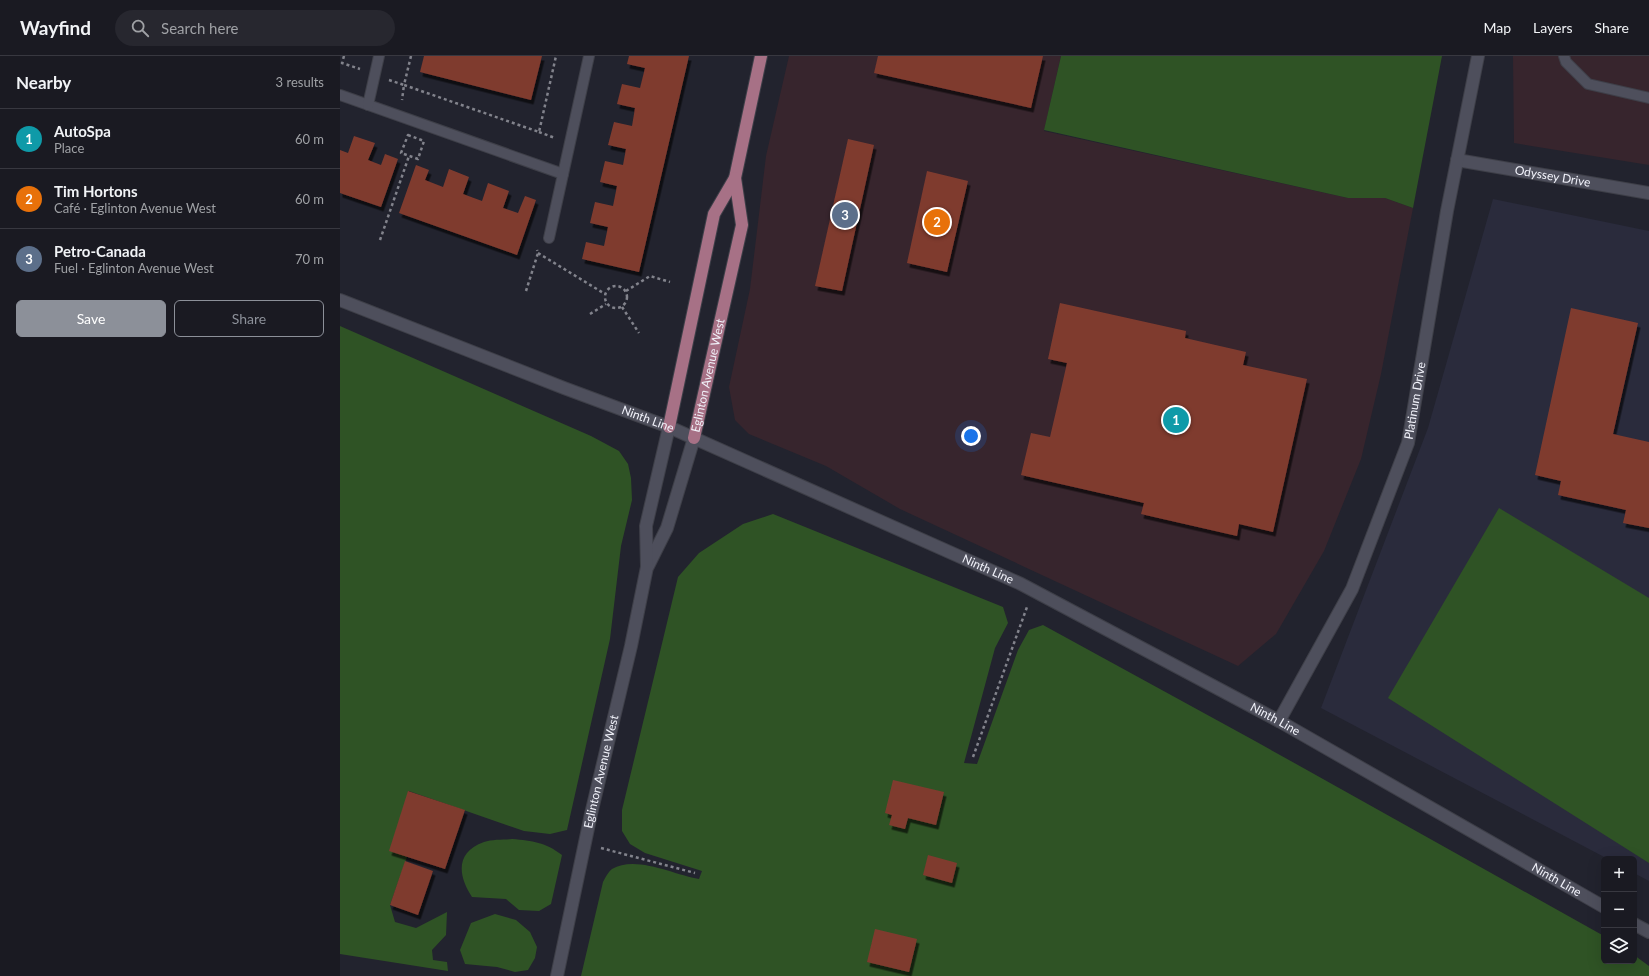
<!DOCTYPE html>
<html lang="en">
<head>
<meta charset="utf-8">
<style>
  :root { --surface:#1a1a22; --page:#27272f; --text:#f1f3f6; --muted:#9fa1a5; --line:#383840; --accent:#8c9099 }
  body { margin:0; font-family:Lato,sans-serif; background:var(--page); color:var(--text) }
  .controls { position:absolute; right:12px; bottom:12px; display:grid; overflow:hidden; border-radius:6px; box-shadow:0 4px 16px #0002 }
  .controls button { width:36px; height:36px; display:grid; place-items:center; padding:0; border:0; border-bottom:1px solid var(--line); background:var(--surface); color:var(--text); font:20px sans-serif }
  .you { position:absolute; left:631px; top:380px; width:14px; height:14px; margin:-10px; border:3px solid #fff; border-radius:50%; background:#1a73e8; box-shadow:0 0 0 6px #1a73e833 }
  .badge { display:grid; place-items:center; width:26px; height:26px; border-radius:50%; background:var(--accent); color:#fff; font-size:13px; font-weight:700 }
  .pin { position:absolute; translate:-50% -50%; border:2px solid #fff; box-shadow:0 1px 4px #0006 }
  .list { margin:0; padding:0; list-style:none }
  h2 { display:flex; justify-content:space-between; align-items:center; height:52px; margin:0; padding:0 16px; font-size:17px }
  h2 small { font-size:13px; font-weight:400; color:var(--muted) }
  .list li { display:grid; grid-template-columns:26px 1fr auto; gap:12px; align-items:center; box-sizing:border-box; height:60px; padding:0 16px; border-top:1px solid var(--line) }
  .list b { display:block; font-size:15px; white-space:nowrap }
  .list p { margin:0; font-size:13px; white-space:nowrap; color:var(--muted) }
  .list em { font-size:13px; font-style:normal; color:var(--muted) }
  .actions { display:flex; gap:8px; padding:12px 16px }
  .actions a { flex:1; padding:9px 0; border:1px solid var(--accent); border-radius:6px; text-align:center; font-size:14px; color:var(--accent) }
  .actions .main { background:var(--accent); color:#fff }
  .icon { flex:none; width:22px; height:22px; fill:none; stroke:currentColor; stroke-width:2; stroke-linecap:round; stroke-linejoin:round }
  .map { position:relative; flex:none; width:1309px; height:920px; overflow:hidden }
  header { display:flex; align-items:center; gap:24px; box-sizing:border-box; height:56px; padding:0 20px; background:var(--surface); border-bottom:1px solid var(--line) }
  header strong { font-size:19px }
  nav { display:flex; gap:22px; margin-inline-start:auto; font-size:14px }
  .search { width:280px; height:36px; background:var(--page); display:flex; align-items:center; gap:10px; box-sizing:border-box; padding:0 14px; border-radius:22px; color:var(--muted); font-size:15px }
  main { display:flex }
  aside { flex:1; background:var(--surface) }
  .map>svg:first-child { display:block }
  .commercial { fill:#37252d }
  .built { fill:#2a2b3c }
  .green { fill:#2f5325 }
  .building { fill:#7f3b2f; filter:url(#shadow) }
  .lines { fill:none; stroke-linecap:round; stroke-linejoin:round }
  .service-casing { stroke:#3e3f48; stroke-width:12 }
  .minor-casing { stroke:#3e3f48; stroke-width:14 }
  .secondary-casing { stroke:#3e3f48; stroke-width:14 }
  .primary-casing { stroke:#3e3f48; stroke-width:14 }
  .path { stroke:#82838c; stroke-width:2.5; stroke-dasharray:3 3; stroke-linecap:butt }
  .service { stroke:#4e4f5c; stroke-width:10 }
  .minor { stroke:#4e4f5c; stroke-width:12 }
  .secondary { stroke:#4e4f5c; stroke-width:12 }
  .primary { stroke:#a77186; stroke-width:12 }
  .labels { text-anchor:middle; stroke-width:3; stroke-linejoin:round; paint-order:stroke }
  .street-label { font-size:12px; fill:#f1f2fa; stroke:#22232e }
</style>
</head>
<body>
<header>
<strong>Wayfind</strong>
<div class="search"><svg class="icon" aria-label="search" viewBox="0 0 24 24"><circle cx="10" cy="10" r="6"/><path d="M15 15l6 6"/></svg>Search here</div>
<nav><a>Map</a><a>Layers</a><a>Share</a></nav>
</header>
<main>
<aside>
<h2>Nearby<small>3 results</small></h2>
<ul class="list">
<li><span class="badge" style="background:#0f9aa8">1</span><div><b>AutoSpa</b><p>Place</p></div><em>60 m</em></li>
<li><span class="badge" style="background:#e8710a">2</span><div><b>Tim Hortons</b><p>Café · Eglinton Avenue West</p></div><em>60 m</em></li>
<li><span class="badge" style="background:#5c6f8a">3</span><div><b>Petro-Canada</b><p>Fuel · Eglinton Avenue West</p></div><em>70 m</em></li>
</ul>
<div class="actions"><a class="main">Save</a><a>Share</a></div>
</aside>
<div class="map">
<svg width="1309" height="920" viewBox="0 0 1309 920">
  <defs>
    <filter id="shadow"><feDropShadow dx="2.5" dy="4.5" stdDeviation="0" flood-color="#0009"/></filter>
  </defs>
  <rect width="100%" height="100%" fill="#22232e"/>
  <g class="commercial">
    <path d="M449 0H721L704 75 1008 142H1045L1073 152 1041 318 1021 403 984 495 936 578 898 610 560 453 486 410 409 378 395 364 389 331 410 233 426 100Z"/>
    <path d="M1173 0H1309V109L1174 87Z"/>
  </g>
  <path class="built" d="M1153 143 1309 175V825L1294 817V803H1268L981 652 1088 372Z"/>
  <g class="green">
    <path d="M721 0H1102L1073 152 1045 142H1008L704 74Z"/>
    <path d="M0 270 251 380 279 395 288 408 291 422 292 444 281 490 270 583 227 774 210 778 184 775 69 735 67 801 50 849 55 866 76 872 107 856 106 879 92 894 93 904 107 906 108 915 0 898Z"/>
    <path d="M1159 452 1309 542V807L1048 642Z"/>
    <path d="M433 458 663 551 668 567 655 592 624 707 637 708 678 594 689 574 703 569 915 685 1264 880V905H1294V899L1309 910V920H241L263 826C265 822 268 816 272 813 296 799 334 819 359 823L362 815 305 797 290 788 282 775V754L338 521 359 497 403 468Z"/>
    <path d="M172 783C193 785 205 786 222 799L211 848 199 855 179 854 166 843 132 841C118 820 115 796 144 786 152 783 163 784 172 783Z"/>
    <path d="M155 858 176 864 190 876 197 891 195 902 188 914 175 916 157 911 125 908 120 894 131 867Z"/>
  </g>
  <g class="building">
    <path d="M84 0H202L191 44 80 16Z"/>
    <path d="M289 0H349L299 216 242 203 246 186 264 190 268 171 250 167 255 146 273 150 277 130 260 126 265 105 283 109 286 93 268 89 274 66 292 70 295 52 277 48 282 28 300 32 305 12 287 8Z"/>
    <path d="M538 0H703L691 52 534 17Z"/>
    <path d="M14 80 35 87 28 104 41 109 45 98 58 103 41 151 0 137V94L8 97Z"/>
    <path d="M508 83 534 89 502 235 475 230Z"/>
    <path d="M76 109 89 114 85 124 103 131 109 113 129 121 123 138 142 145 148 127 169 135 163 152 178 157 185 140 196 144 177 199 59 157Z"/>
    <path d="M587 115 628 125 607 216 567 207Z"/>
    <path d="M720 247 846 275 845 282 906 296 903 309 967 323 933 476 899 468 897 480 801 458 804 447 681 419 691 377 710 381 717 351 727 307 708 303Z"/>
    <path d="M1231 252 1298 267 1273 378 1309 386V472L1283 467 1286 454 1218 439 1221 425 1195 419Z"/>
    <path d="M553 724 604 736 596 769 568 762 565 773 549 769 552 759 545 757Z"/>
    <path d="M68 735 125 754 105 813 49 795Z"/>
    <path d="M588 799 617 807 612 827 583 819Z"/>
    <path d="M65 805 93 815 78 859 50 849Z"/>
    <path d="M535 873 577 883 569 916 527 906Z"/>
  </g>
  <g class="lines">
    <defs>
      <g id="service">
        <path d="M1224 0 1226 6 1248 28 1309 42"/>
        <path d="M0 39 223 118"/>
        <path d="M28 49 39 0"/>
        <path d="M209 182 249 0"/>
      </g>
      <g id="minor">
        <path id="s1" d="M1117 104 1309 137"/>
        <path id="s2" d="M939 665 1012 533 1068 387 1107 155 1138 0"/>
      </g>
      <g id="secondary">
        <path id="s3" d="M0 244 224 332 329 371 681 528 939 665 1264 851"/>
        <path d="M308 510 327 472 354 382"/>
        <path d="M1294 868 1309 876"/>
        <path id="s4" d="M217 920 251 758 291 590 307 511 306 470 329 371"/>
      </g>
      <g id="primary">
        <path d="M329 371 374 158 395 122 421 0"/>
        <path id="s5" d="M354 382 402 169 395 122"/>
      </g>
    </defs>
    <use href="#service" class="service-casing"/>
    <use href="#minor" class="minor-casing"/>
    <use href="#secondary" class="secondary-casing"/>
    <use href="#primary" class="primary-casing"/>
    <g class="path">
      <path d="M4 0 2 7 20 13"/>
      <path d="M71 0 64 29 199 76 216 0"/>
      <path d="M49 24 64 29 62 44"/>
      <path d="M199 76 215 82"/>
      <path d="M68 79 84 85 78 103 61 97Z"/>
      <path d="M40 184 69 100"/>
      <path d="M198 197 265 238"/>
      <circle cx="276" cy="241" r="11"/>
      <path d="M186 235 198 197 197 194"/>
      <path d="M286 235 310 220 330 226"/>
      <path d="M282 251 299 277"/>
      <path d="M250 258 266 248"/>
      <path d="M633 701 687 551"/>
      <path d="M261 792 355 817"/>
    </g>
    <use href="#service" class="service"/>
    <use href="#minor" class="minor"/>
    <use href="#secondary" class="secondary"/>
    <use href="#primary" class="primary"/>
  </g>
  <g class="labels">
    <g class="street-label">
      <text dy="4" stroke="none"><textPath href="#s1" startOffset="97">Odyssey Drive</textPath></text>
      <text dy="4" stroke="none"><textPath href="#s5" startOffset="64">Eglinton Avenue West</textPath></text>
      <text dy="4" stroke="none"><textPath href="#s2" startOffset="350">Platinum Drive</textPath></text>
      <text dy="4" stroke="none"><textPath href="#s3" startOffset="330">Ninth Line</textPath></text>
      <text dy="4" stroke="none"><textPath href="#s3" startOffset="702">Ninth Line</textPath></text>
      <text dy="4" stroke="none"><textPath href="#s3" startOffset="1026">Ninth Line</textPath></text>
      <text dy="4" stroke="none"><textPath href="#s4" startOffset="209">Eglinton Avenue West</textPath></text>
      <text dy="4" stroke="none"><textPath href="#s3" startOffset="1350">Ninth Line</textPath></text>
    </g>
  </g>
</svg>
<div class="controls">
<button>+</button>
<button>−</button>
<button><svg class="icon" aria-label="layers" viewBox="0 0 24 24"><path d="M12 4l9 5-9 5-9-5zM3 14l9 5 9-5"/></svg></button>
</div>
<div class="you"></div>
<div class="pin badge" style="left:836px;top:364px;background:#0f9aa8">1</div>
<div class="pin badge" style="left:597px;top:166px;background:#e8710a">2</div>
<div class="pin badge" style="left:505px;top:159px;background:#5c6f8a">3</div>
</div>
</main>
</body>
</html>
